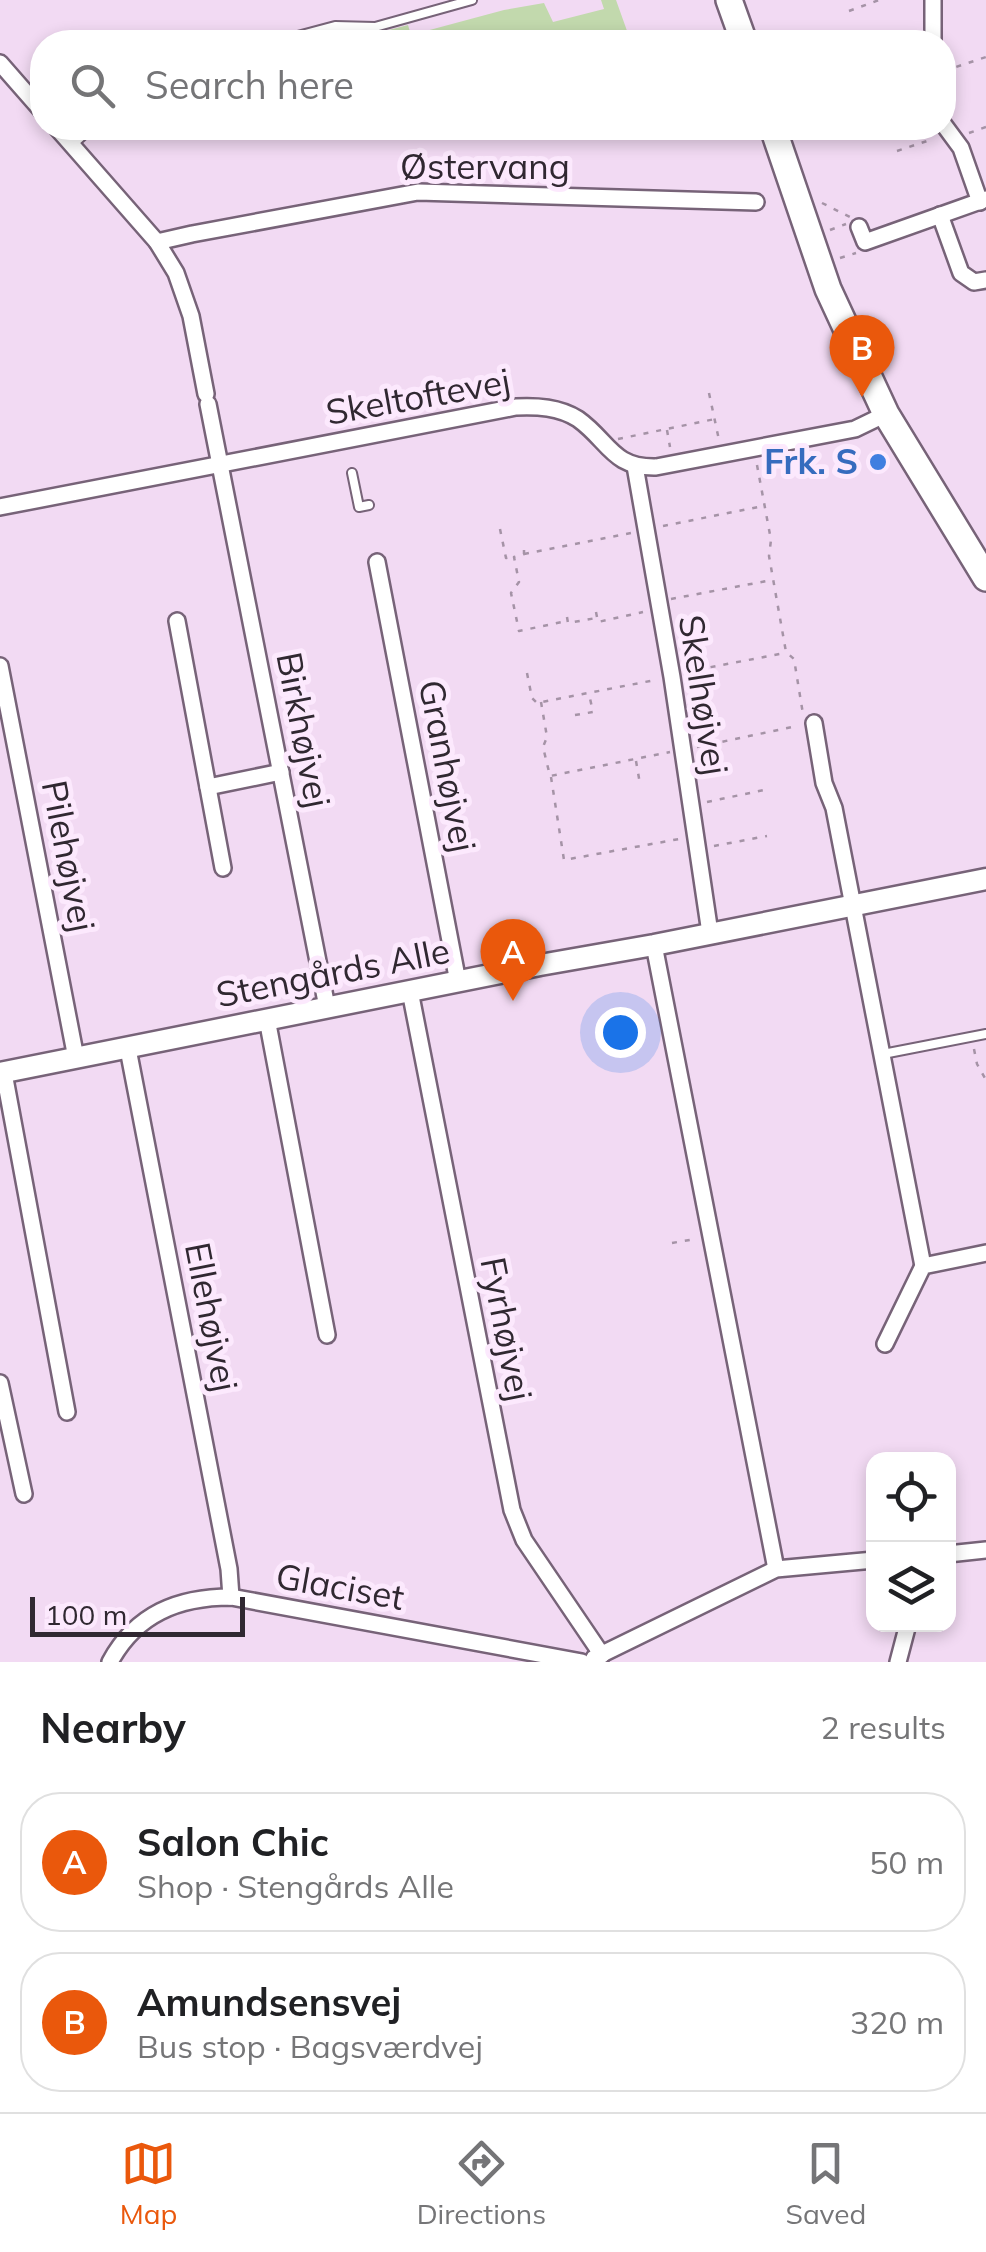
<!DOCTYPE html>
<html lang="en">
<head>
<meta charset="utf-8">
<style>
  :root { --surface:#fff; --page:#f2f2f2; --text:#202124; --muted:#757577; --line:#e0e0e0; --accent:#ea580c }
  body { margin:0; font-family:Mulish,sans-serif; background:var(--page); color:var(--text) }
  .controls { position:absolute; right:30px; bottom:30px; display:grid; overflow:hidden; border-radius:20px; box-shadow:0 5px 15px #0003 }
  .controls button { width:90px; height:90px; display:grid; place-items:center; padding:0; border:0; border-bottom:2px solid var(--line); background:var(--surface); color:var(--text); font:50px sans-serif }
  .scale { position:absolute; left:30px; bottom:25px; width:215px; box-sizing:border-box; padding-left:10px; border:5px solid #302831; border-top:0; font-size:28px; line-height:35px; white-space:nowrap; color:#302831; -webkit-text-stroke:8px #fce9fd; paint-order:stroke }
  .you { position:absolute; left:620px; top:1032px; width:35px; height:35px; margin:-25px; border:8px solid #fff; border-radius:50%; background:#1a73e8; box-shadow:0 0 0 15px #1a73e833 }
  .badge { display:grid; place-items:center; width:65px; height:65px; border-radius:50%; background:var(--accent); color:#fff; font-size:32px; font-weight:700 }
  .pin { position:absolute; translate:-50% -82px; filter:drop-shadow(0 2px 5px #0008) }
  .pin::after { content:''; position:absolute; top:52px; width:35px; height:30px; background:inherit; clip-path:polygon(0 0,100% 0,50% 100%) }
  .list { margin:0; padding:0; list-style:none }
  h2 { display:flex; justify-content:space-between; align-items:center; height:130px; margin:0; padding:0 40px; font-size:42px }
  h2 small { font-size:32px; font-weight:400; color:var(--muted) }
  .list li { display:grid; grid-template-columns:65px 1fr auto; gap:30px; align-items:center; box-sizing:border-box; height:140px; margin:0 20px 20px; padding:0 20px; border:2px solid var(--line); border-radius:40px }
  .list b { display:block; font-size:38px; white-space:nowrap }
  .list p { margin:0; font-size:32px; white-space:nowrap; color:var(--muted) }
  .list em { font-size:32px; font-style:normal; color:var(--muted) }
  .icon { flex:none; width:55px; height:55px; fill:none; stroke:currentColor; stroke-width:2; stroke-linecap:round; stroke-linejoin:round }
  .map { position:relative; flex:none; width:986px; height:1662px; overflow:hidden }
  .search { position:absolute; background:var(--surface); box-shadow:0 5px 15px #0003; left:30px; right:30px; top:30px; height:110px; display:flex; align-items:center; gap:25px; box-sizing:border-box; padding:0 35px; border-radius:40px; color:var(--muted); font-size:38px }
  .sheet { height:450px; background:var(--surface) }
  nav { display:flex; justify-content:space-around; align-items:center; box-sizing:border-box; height:140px; border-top:2px solid var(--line); background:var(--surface); font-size:28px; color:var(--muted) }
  nav a { display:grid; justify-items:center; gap:5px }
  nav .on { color:var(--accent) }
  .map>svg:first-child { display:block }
  .green { fill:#c2d9ad }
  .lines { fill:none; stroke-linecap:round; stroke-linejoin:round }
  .service-casing { stroke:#776378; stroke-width:12 }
  .minor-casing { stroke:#776378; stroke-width:20 }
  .tertiary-casing { stroke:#776378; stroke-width:25 }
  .primary-casing { stroke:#776378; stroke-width:30 }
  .path { stroke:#a593a6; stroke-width:2.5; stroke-dasharray:5 8; stroke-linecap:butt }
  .service { stroke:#fff; stroke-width:8 }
  .minor { stroke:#fff; stroke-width:15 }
  .tertiary { stroke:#fff; stroke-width:20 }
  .primary { stroke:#fff; stroke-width:25 }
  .shop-dot { fill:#3f7fe0; stroke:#fce9fd; stroke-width:4 }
  .labels { text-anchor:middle; stroke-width:10; stroke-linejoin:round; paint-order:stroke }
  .street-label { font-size:35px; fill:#302831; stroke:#fce9fd }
  .shop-label { font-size:35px; font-weight:bold; fill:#366cbe; stroke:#fce9fd; text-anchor:end }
</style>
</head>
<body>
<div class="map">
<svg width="986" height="1662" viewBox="0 0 986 1662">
  <rect width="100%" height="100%" fill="#f2daf3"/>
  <path class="green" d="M601 0H616L631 42H343L408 25 411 35 504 10 544 3 553 22 604 9Z"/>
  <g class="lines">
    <defs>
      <g id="service">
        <path d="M275 42 335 26 375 27 472 0"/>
        <path d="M72 145 91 128"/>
        <path d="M352 473 359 507 369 505"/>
        <path d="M883 1054 986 1034"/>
      </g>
      <g id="minor">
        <path d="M933 42V0"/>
        <path d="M0 63 42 111"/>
        <path d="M944 125 961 148 980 202"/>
        <path d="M57 128 157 242 176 273 191 316 206 394"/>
        <path d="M940 215 961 273 974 282 986 280"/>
        <path d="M859 227 865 242 986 199"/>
        <path d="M157 242 192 234 418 192 756 202"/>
        <path d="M208 404 327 1007"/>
        <path d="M635 466 672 677 710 933"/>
        <path d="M0 507 516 407C537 406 559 407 578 419 609 441 612 468 656 467L855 429 886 414"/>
        <path d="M377 562 458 982"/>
        <path d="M177 621 223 868"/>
        <path d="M0 666 76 1058"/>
        <path d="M814 723 824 783 834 808 923 1266"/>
        <path d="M208 787 281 772"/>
        <path d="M654 945 776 1569"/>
        <path d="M410 991 512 1510 524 1540 602 1655"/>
        <path d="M267 1019 327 1335"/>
        <path d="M128 1049 229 1569 231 1597"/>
        <path d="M4 1073 67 1412"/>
        <path d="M885 1344 923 1266 986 1253"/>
        <path d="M0 1383 24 1494"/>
        <path d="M948 1554 986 1550"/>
        <path d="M594 1658 776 1569 874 1560"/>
        <path d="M110 1662C136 1614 178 1597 231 1597L582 1662"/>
        <path d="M898 1662 908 1624"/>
      </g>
      <path id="tertiary" d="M0 1073 540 965 654 945 986 879"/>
      <g id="primary">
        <path d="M729 0 744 42"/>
        <path d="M773 128 828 289 886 414 986 578"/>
      </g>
    </defs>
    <use href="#service" class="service-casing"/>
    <use href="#minor" class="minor-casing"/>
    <use href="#tertiary" class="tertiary-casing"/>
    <use href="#primary" class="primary-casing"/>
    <g class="path">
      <path d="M849 11 879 0"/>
      <path d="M944 71 986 57"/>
      <path d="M969 133 986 127"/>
      <path d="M897 151 933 139"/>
      <path d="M822 203 850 217"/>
      <path d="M830 230 846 224"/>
      <path d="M840 258 856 253"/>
      <path d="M709 393 719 440"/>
      <path d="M667 430 670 447"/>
      <path d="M618 439 715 419"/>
      <path d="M757 465 771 540 769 556 786 652 794 659 803 714"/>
      <path d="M663 526 763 506"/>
      <path d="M500 529 506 558 513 557"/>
      <path d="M524 550V554L514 557 519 582 511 593 519 631 567 621"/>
      <path d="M524 554 631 533"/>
      <path d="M671 599 772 580"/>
      <path d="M596 612 598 622 643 612"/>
      <path d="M567 617 568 623 596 618"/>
      <path d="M685 672 785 653"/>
      <path d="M527 673 532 698 537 703 655 680"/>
      <path d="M541 702 547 737 543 747 550 776 670 752"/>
      <path d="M575 715 593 712 589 694"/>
      <path d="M697 747 797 726"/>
      <path d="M636 761 640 784"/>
      <path d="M551 777 564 860 679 839"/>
      <path d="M707 802 764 790"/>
      <path d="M714 846 767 836"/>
      <path d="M974 1049 977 1064 986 1080"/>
      <path d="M672 1243 695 1239"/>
    </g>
    <use href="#service" class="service"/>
    <use href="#minor" class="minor"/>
    <use href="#tertiary" class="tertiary"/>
    <use href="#primary" class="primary"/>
  </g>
  <circle class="shop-dot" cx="878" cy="462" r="10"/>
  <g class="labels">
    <g class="street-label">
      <text x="485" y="179">Østervang</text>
      <text transform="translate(418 397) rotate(-10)" y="12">Skeltoftevej</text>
      <text transform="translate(703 695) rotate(81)" y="12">Skelhøjvej</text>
      <text transform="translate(303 730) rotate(79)" y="12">Birkhøjvej</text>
      <text transform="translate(447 766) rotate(79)" y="12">Granhøjvej</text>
      <text transform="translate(68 856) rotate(79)" y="12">Pilehøjvej</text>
      <text transform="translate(333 973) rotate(-11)" y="12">Stengårds Alle</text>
      <text transform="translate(211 1317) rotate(79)" y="12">Ellehøjvej</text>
      <text transform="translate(506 1329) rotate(79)" y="12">Fyrhøjvej</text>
      <text transform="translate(340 1587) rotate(10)" y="12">Glaciset</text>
    </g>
    <g class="shop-label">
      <text x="858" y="474">Frk. S</text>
    </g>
  </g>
</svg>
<div class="controls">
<button><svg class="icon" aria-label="locate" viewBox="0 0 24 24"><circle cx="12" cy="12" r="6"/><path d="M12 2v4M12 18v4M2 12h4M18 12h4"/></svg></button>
<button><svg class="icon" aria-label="layers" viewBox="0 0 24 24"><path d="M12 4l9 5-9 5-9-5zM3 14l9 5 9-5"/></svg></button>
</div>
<div class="scale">100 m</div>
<div class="you"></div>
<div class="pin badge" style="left:513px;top:1001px">A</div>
<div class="pin badge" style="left:862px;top:397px">B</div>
<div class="search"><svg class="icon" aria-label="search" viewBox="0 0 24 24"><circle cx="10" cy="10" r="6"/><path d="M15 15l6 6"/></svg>Search here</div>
</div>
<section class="sheet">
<h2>Nearby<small>2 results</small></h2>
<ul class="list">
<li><span class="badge">A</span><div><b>Salon Chic</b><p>Shop · Stengårds Alle</p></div><em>50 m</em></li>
<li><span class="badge">B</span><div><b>Amundsensvej</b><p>Bus stop · Bagsværdvej</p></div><em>320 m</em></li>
</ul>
</section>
<nav>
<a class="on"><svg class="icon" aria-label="map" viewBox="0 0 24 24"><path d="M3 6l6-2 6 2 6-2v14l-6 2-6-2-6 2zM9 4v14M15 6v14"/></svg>Map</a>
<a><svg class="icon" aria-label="directions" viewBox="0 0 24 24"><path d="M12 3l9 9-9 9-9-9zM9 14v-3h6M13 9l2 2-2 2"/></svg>Directions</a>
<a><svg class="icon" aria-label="saved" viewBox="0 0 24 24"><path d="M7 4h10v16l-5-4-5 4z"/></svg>Saved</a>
</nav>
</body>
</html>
